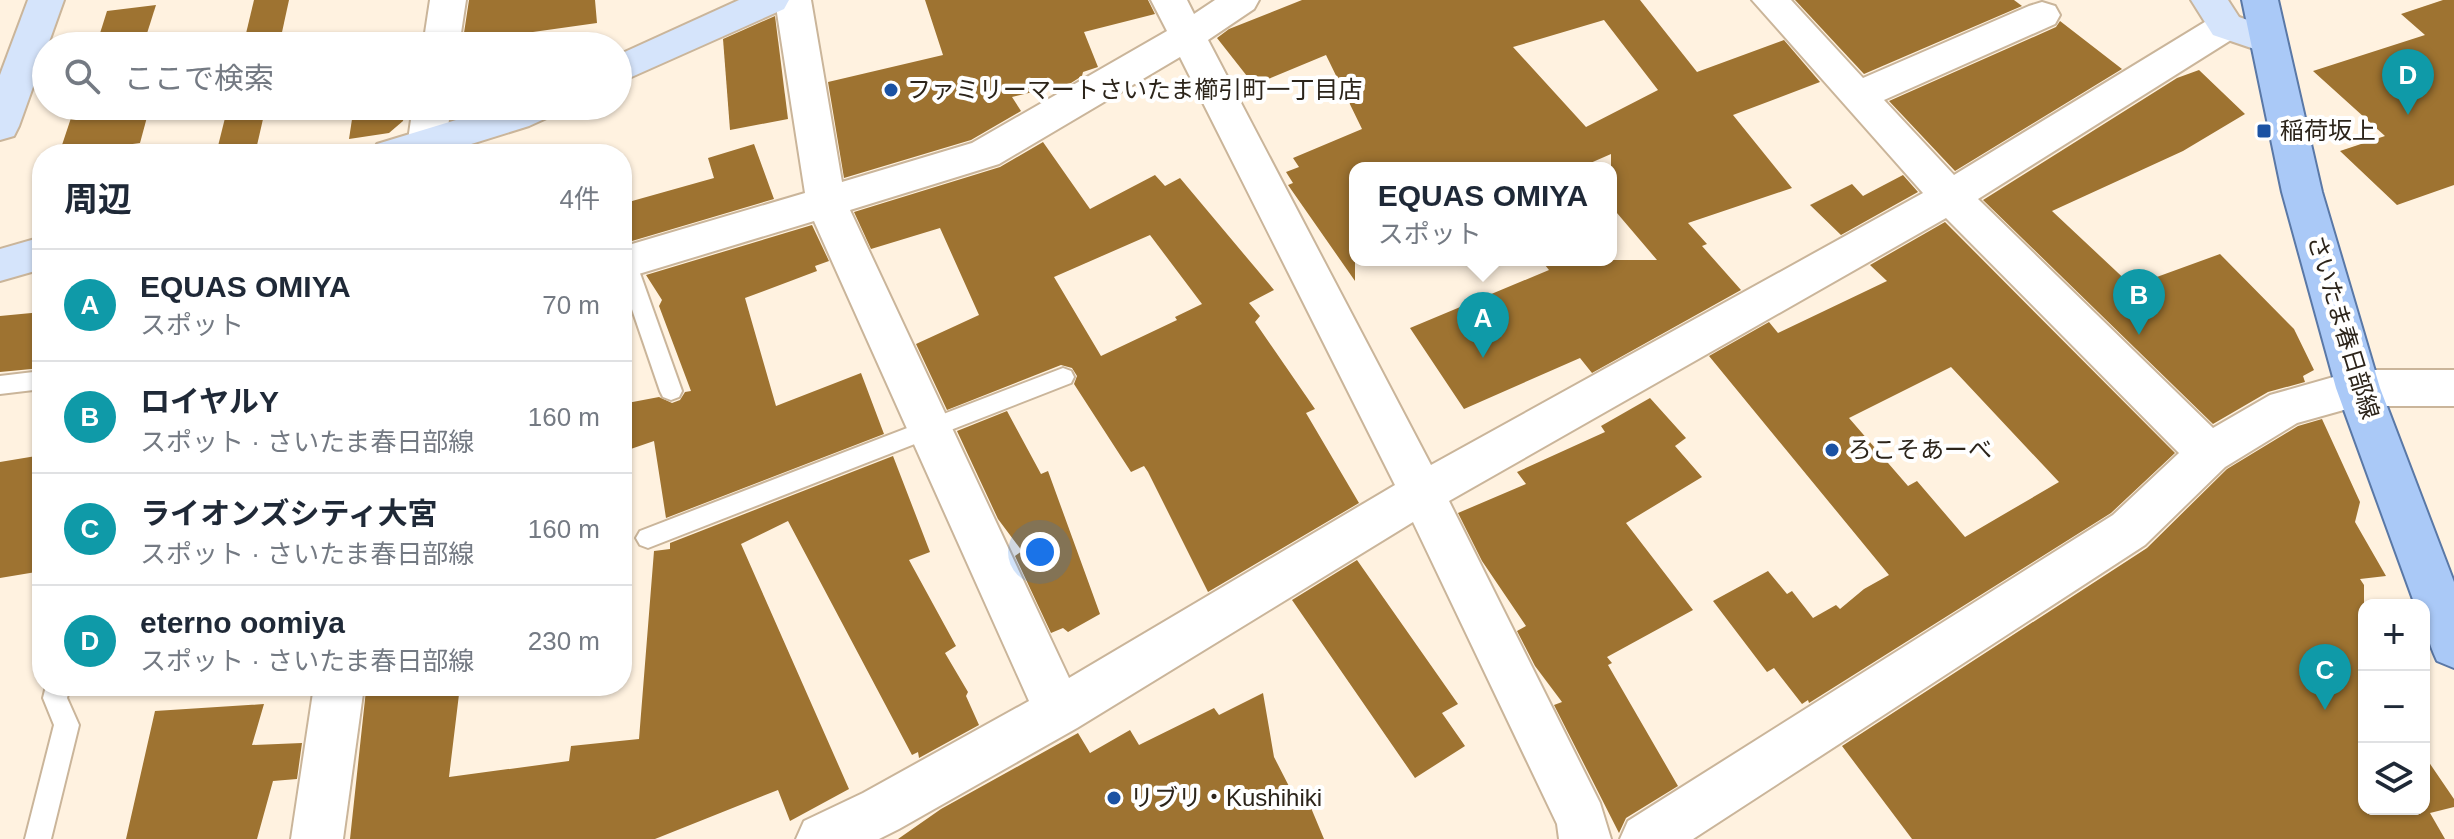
<!DOCTYPE html>
<html lang="ja">
<head>
<meta charset="utf-8">
<style>
  :root { --surface:#fff; --page:#f6f6f7; --text:#1f2937; --muted:#747a83; --line:#e0e1e3; --accent:#ea580c }
  body { margin:0; font-family:Helvetica,"Noto Sans JP",sans-serif; background:var(--page); color:var(--text) }
  .controls { position:absolute; right:24px; bottom:24px; display:grid; overflow:hidden; border-radius:16px; box-shadow:0 2px 6px #0004 }
  .controls button { width:72px; height:72px; display:grid; place-items:center; padding:0; border:0; border-bottom:2px solid var(--line); background:var(--surface); color:var(--text); font:40px sans-serif }
  .you { position:absolute; left:1040px; top:552px; width:28px; height:28px; margin:-20px; border:6px solid #fff; border-radius:50%; background:#1a73e8; box-shadow:0 0 0 12px #1a73e833 }
  .badge { display:grid; place-items:center; width:52px; height:52px; border-radius:50%; background:var(--accent); color:#fff; font-size:26px; font-weight:700 }
  .pin { position:absolute; translate:-50% -66px; filter:drop-shadow(0 2px 4px #0008) }
  .pin::after { content:''; position:absolute; top:42px; width:28px; height:24px; background:inherit; clip-path:polygon(0 0,100% 0,50% 100%) }
  .popup { position:absolute; left:1349px; top:162px; width:268px; height:104px; box-sizing:border-box; display:grid; place-content:center; border-radius:16px; background:var(--surface); filter:drop-shadow(0 2px 6px #0005); font-size:26px; white-space:nowrap; color:var(--muted) }
  .popup b { font-size:30px; color:var(--text) }
  .popup::after { content:''; position:absolute; left:50%; top:100%; margin-left:-16px; border:16px solid transparent; border-top-color:var(--surface) }
  .list { margin:0; padding:0; list-style:none }
  h2 { display:flex; justify-content:space-between; align-items:center; height:104px; margin:0; padding:0 32px; font-size:34px }
  h2 small { font-size:26px; font-weight:400; color:var(--muted) }
  .list li { display:grid; grid-template-columns:52px 1fr auto; gap:24px; align-items:center; box-sizing:border-box; height:112px; padding:0 32px; border-top:2px solid var(--line) }
  .list b { display:block; font-size:30px; white-space:nowrap }
  .list p { margin:0; font-size:26px; white-space:nowrap; color:var(--muted) }
  .list em { font-size:26px; font-style:normal; color:var(--muted) }
  .icon { flex:none; width:44px; height:44px; fill:none; stroke:currentColor; stroke-width:2; stroke-linecap:round; stroke-linejoin:round }
  .map { position:relative; flex:none; width:2454px; height:839px; overflow:hidden }
  .search { position:absolute; background:var(--surface); box-shadow:0 2px 6px #0004; left:32px; top:32px; width:600px; height:88px; display:flex; align-items:center; gap:20px; box-sizing:border-box; padding:0 28px; border-radius:44px; color:var(--muted); font-size:30px }
  .panel { position:absolute; background:var(--surface); box-shadow:0 2px 6px #0004; left:32px; top:144px; width:600px; height:552px; border-radius:32px }
  .map>svg:first-child { display:block }
  .building { fill:#9e7331; fill-rule:evenodd }
  .lines { fill:none; stroke-linecap:round; stroke-linejoin:round }
  .lane-casing { stroke:#cab59a; stroke-width:4 }
  .street-casing { stroke:#cab59a; stroke-width:4 }
  .secondary-casing { stroke:#cab59a; stroke-width:4 }
  .primary-casing { stroke:#5a78a6; stroke-width:4 }
  .lane { fill:#fff; fill-rule:evenodd }
  .street { fill:#fff; fill-rule:evenodd }
  .secondary { fill:#d5e4fb; fill-rule:evenodd }
  .primary { fill:#aac9f7; fill-rule:evenodd }
  .poi-dot { fill:#1b52a3; stroke:#fff; stroke-width:3 }
  .labels { text-anchor:middle; stroke-width:8; stroke-linejoin:round; paint-order:stroke }
  .poi-label { font-size:24px; fill:#2c241a; stroke:#fff; text-anchor:start }
  .street-label { font-size:24px; fill:#2c241a; stroke:#fff }
</style>
</head>
<body>
<div class="map">
<svg width="2454" height="839" viewBox="0 0 2454 839">
  <rect width="100%" height="100%" fill="#fff2e0"/>
  <g class="building">
    <path d="M254 0H289L279 46H243Z"/>
    <path d="M469 0H595L597 23 505 36 504 46H462Z"/>
    <path d="M925 0H1148L1155 14 1084 32 1098 67 1083 72 1082 76 1071 83 1012 97 1021 111 971 140 844 178 828 82 943 55Z"/>
    <path d="M1302 0H1640L1697 72 1784 40 1820 82 1733 115 1792 188 1688 223 1707 244 1702 246 1741 290 1592 373 1580 358 1464 409 1410 328 1549 270 1541 260H1657L1611 206V154L1579 168H1355V281L1288 185 1293 183 1286 172 1299 167 1293 158 1362 129 1326 55 1254 85 1217 38 1229 29ZM1604 20 1658 90 1586 127 1513 47Z"/>
    <path d="M1795 0H2014L2022 6 1864 74Z"/>
    <path d="M2443 0H2454V185L2397 205 2340 151 2385 136 2313 71 2425 35 2401 14Z"/>
    <path d="M156 5 143 46H96L107 11Z"/>
    <path d="M775 16 788 119 730 130 723 39Z"/>
    <path d="M2060 21 2122 69 1955 171 1889 101 2056 27Z"/>
    <path d="M2199 70 2245 114 2183 151 2052 211 2132 286 2220 254 2294 329 2314 370 2303 376 2305 382 2268 392 2213 424 1983 200 2177 78Z"/>
    <path d="M75 106H150L140 143 59 154Z"/>
    <path d="M228 106H266L255 154H216Z"/>
    <path d="M354 106H406L403 121 389 133 349 139Z"/>
    <path d="M1043 142 1090 209 1155 175 1165 186 1180 178 1274 290 1249 303 1260 316 1255 322 1315 409 1306 413 1359 503 1208 592 1148 472 1144 466 1131 472 1074 384 1077 376 1072 368 1061 365 947 410 916 344 979 315 940 228 871 249 854 212 1000 167ZM1150 235 1202 304 1175 317 1177 320 1101 356 1054 277Z"/>
    <path d="M754 144 774 199 632 241 625 203 714 178 708 158Z"/>
    <path d="M1903 175 1918 192 1841 235 1810 205 1852 184 1863 196Z"/>
    <path d="M1945 222 2175 453 2111 513 1809 703 1808 700 1802 704 1774 668 1767 672 1713 601 1768 571 1787 594 1792 591 1813 618 1836 605 1840 609 1864 589 1889 575 1709 356 1769 322 1778 333 1887 281 1870 265ZM1951 367 2059 482 1965 537 1917 481 1908 486 1849 418Z"/>
    <path d="M812 225 829 261 815 266 817 271 745 298 776 406 861 373 884 434 666 518 654 441 622 452V404L659 397 672 403 680 400 685 392 691 391 659 306 662 300 646 275Z"/>
    <path d="M42 312V368L0 372V316Z"/>
    <path d="M1650 398 1686 438 1675 446 1702 477 1626 523 1693 610 1607 657 1612 663 1608 665 1678 786 1626 818 1619 833 1554 705 1562 702 1535 666 1517 631 1526 626 1482 561 1458 513 1526 484 1517 472 1605 432 1601 426Z"/>
    <path d="M1007 411 1041 474 1048 471 1100 614 1068 632 1063 628 1051 633 1015 556 1022 551 998 519 957 431Z"/>
    <path d="M2322 419 2360 502 2355 522 2386 576 2360 579 2364 585V809H2424V755L2454 799V807L2430 813 2445 839H1912L1842 746 2147 548 2227 469 2298 426Z"/>
    <path d="M42 455V571L0 578V462Z"/>
    <path d="M893 456 930 552 909 560 956 646 945 653 968 692 966 696 979 725 919 758 918 752 912 755 788 521 741 544 849 789 790 821 778 790 655 839H350L366 690 390 686H460L449 777 569 761 571 746 639 739 654 551 670 549V543Z"/>
    <path d="M1357 560 1458 704 1442 713 1465 746 1415 778 1292 600Z"/>
    <path d="M1263 693 1274 757 1294 796 1304 791 1324 839H898L941 809 1078 733 1090 753 1130 730 1139 745 1214 708 1219 715Z"/>
    <path d="M264 704 252 745 302 743 297 779 273 781 257 839H126L155 711Z"/>
  </g>
  <g class="lines">
    <defs>
      <g id="lane">
        <path d="M626 254 633 256 636 262 682 391 679 397 671 400 663 397 660 391 622 280V255Z"/>
        <path d="M1063 368 1071 371 1074 377 1071 383 648 548 640 545 636 538 640 531Z"/>
        <path d="M42 371V389L0 394V376Z"/>
        <path d="M46 686H70L67 698 79 725 51 839H25L54 725 43 698Z"/>
      </g>
      <g id="street">
        <path d="M430 0H466L459 46H423Z"/>
        <path d="M775 0H811L842 182 972 143 1167 31 1151 0H1187L1194 14 1215 0H1259L1254 9 1208 40 1431 465 1923 193 1752 0H1791L1863 78 2029 6 2042 2 2055 6 2060 15 2055 24 1884 100 1954 175 2213 17 2226 13 2239 17 2244 26 2239 35 1978 199 2213 428 2270 395 2358 370H2454V406H2358L2297 423 2225 467 2145 545 1693 839H1620L1628 821 2113 515 2179 453 1946 218 1449 501 1600 803 1611 839H1559L1557 824 1413 522 1077 728 899 829 879 839H796L804 821 863 793 1029 701 814 221 622 279V247L805 193ZM1180 57 1395 485 1069 678 850 210 999 164Z"/>
        <path d="M413 106H451L444 154H406Z"/>
        <path d="M314 686H364L343 839H291Z"/>
      </g>
      <g id="secondary">
        <path d="M28 0H64L19 126 14 136 0 140V75Z"/>
        <path d="M739 0H789L784 9 618 83V55Z"/>
        <path d="M2191 0H2228L2239 17 2282 32 2287 41 2282 50 2269 54 2213 35Z"/>
        <path d="M502 106H557L551 116 529 126 439 154H372L377 144Z"/>
        <path d="M42 237V269L0 281V249Z"/>
      </g>
      <path id="primary" d="M2242 0H2278L2322 192 2380 388 2454 582V668L2437 661C2428 641 2424 627 2424 605H2415L2336 388 2282 192Z"/>
    </defs>
    <use href="#lane" class="lane-casing"/>
    <use href="#street" class="street-casing"/>
    <use href="#secondary" class="secondary-casing"/>
    <use href="#primary" class="primary-casing"/>
    <use href="#lane" class="lane"/>
    <use href="#street" class="street"/>
    <use href="#secondary" class="secondary"/>
    <use href="#primary" class="primary"/>
  </g>
  <g class="poi-dot">
    <circle cx="891" cy="90" r="8"/>
    <rect x="2256" y="123" width="16" height="16" rx="4"/>
    <circle cx="1832" cy="450" r="8"/>
    <circle cx="1114" cy="798" r="8"/>
  </g>
  <g class="labels">
    <g class="poi-label">
      <text x="907" y="98">ファミリーマートさいたま櫛引町一丁目店</text>
      <text x="2280" y="139">稲荷坂上</text>
      <text x="1848" y="458">ろこそあーべ</text>
      <text x="1130" y="806">リブリ・Kushihiki</text>
    </g>
    <g class="street-label">
      <text transform="translate(2343 327) rotate(73)" y="8">さいたま春日部線</text>
    </g>
  </g>
</svg>
<div class="controls">
<button>+</button>
<button>−</button>
<button><svg class="icon" aria-label="layers" viewBox="0 0 24 24"><path d="M12 4l9 5-9 5-9-5zM3 14l9 5 9-5"/></svg></button>
</div>
<div class="you"></div>
<div class="pin badge" style="left:1483px;top:358px;background:#0f9aa8">A</div>
<div class="popup"><b>EQUAS OMIYA</b>スポット</div>
<div class="pin badge" style="left:2139px;top:335px;background:#0f9aa8">B</div>
<div class="pin badge" style="left:2325px;top:710px;background:#0f9aa8">C</div>
<div class="pin badge" style="left:2408px;top:115px;background:#0f9aa8">D</div>
<div class="search"><svg class="icon" aria-label="search" viewBox="0 0 24 24"><circle cx="10" cy="10" r="6"/><path d="M15 15l6 6"/></svg>ここで検索</div>
<section class="panel">
<h2>周辺<small>4件</small></h2>
<ul class="list">
<li><span class="badge" style="background:#0f9aa8">A</span><div><b>EQUAS OMIYA</b><p>スポット</p></div><em>70 m</em></li>
<li><span class="badge" style="background:#0f9aa8">B</span><div><b>ロイヤルY</b><p>スポット · さいたま春日部線</p></div><em>160 m</em></li>
<li><span class="badge" style="background:#0f9aa8">C</span><div><b>ライオンズシティ大宮</b><p>スポット · さいたま春日部線</p></div><em>160 m</em></li>
<li><span class="badge" style="background:#0f9aa8">D</span><div><b>eterno oomiya</b><p>スポット · さいたま春日部線</p></div><em>230 m</em></li>
</ul>
</section>
</div>
</body>
</html>
